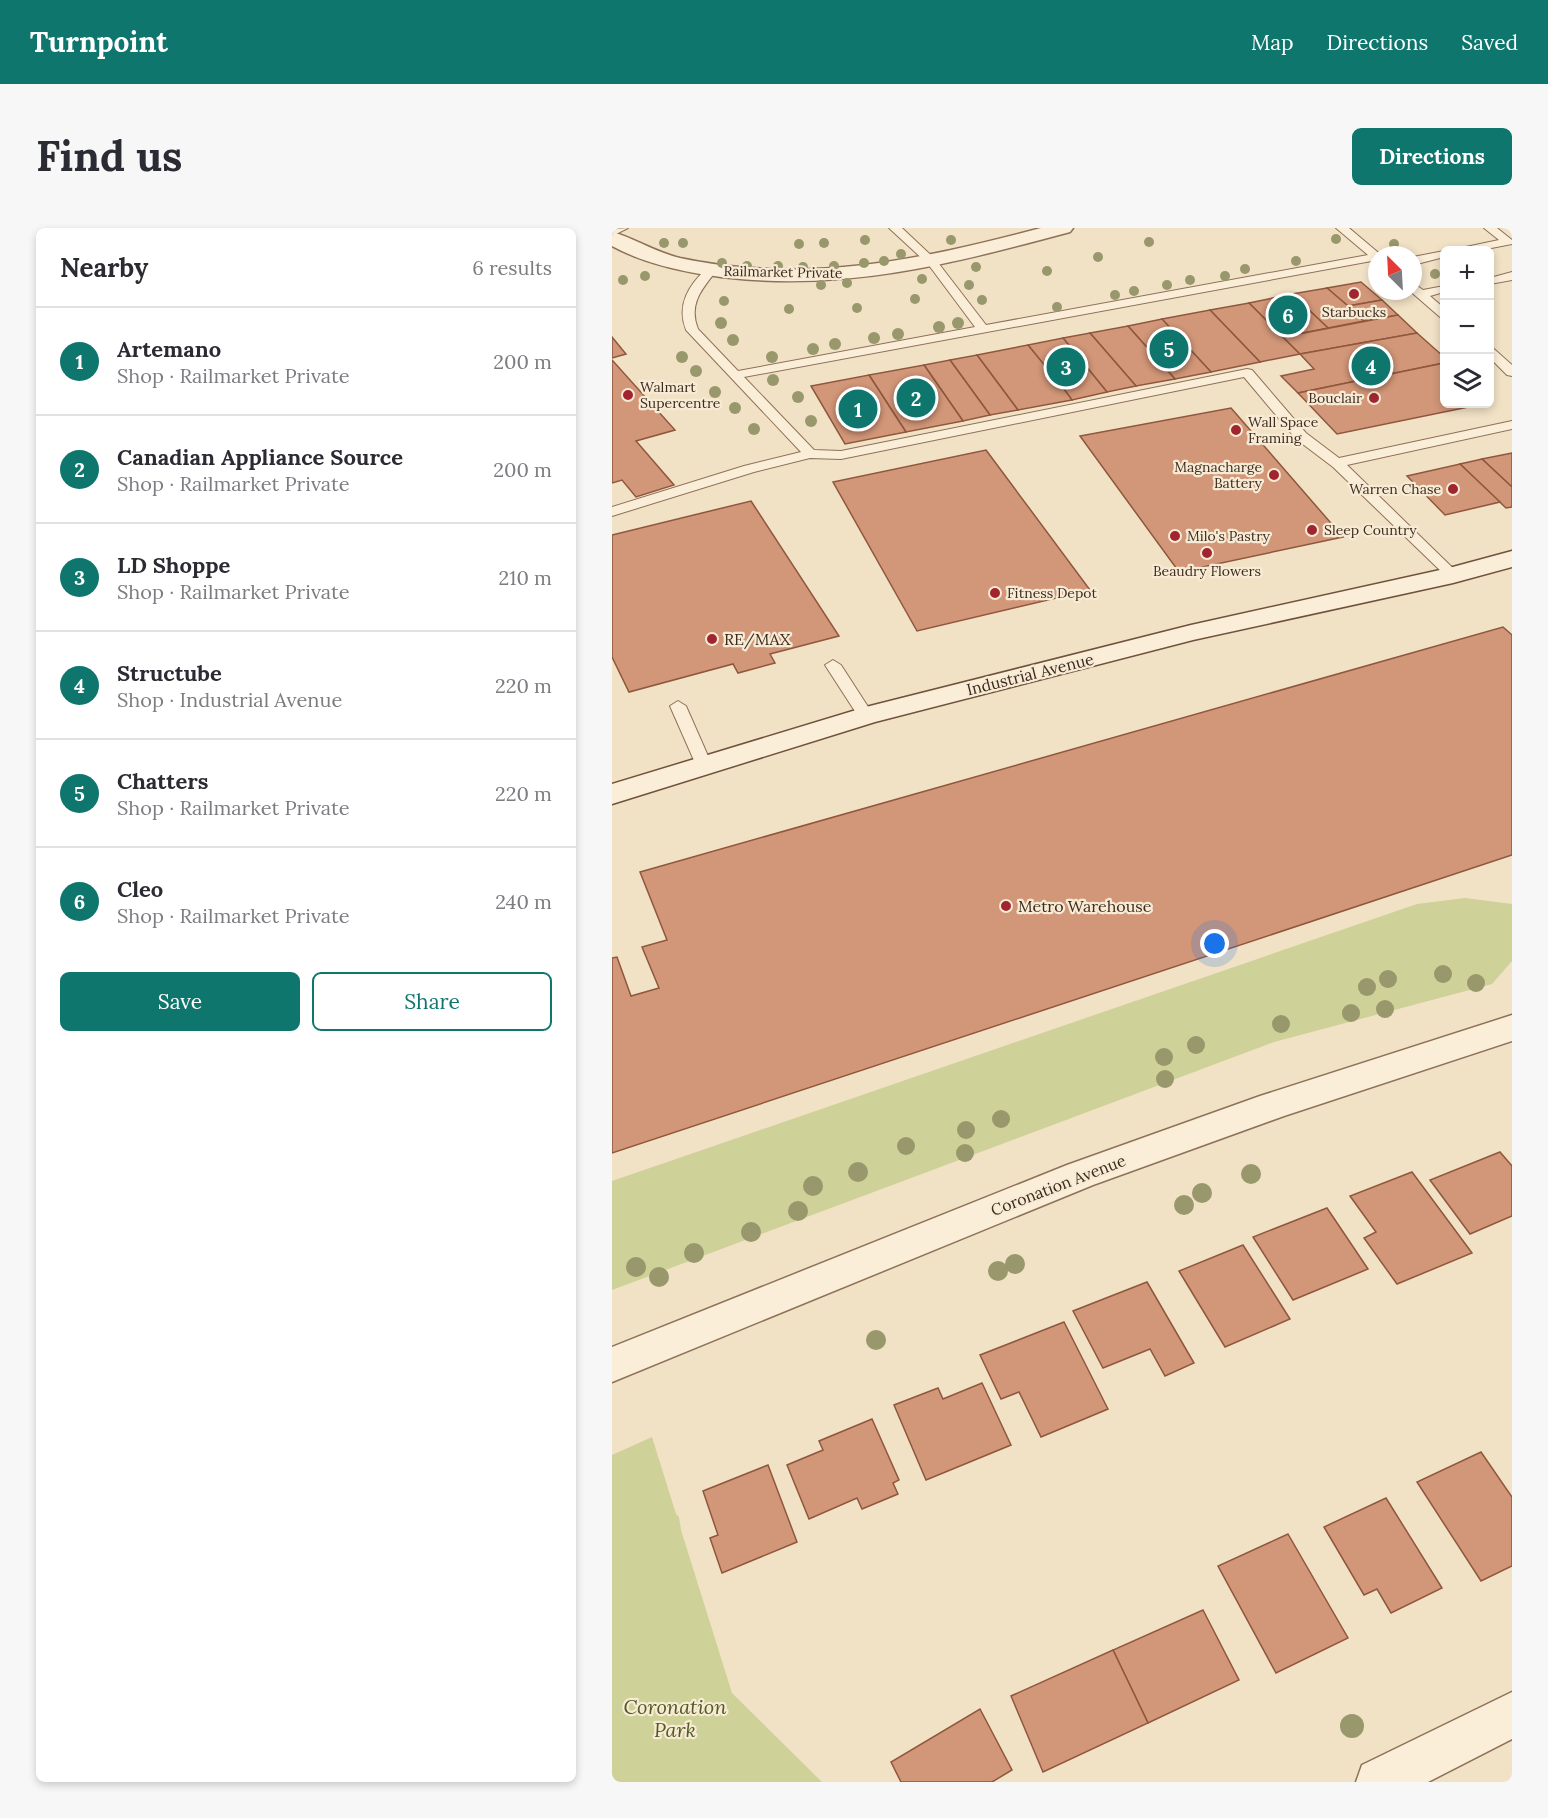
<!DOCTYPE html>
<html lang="en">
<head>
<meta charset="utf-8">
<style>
  :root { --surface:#fff; --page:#f7f7f7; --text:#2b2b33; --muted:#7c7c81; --line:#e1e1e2; --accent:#0f766e }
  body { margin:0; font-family:Lora,serif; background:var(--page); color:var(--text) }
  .controls { position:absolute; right:18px; top:18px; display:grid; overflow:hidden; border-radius:9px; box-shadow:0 3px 9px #0003 }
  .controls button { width:54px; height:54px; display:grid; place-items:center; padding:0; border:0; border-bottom:2px solid var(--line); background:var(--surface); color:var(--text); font:30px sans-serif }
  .compass { position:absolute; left:756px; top:18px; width:54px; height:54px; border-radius:50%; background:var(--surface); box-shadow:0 3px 9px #0003; rotate:336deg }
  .you { position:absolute; left:603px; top:716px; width:21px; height:21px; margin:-15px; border:4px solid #fff; border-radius:50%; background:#1a73e8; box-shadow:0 0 0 9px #1a73e833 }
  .badge { display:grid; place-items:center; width:39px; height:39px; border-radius:50%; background:var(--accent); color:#fff; font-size:20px; font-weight:700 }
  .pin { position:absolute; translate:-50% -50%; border:3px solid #fff; box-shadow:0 2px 6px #0006 }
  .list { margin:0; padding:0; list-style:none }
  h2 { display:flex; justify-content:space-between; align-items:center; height:78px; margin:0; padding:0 24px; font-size:26px }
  h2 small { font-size:20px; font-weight:400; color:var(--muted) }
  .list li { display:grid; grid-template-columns:39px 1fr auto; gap:18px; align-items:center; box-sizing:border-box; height:108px; padding:0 24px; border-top:2px solid var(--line) }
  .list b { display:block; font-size:22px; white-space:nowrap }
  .list p { margin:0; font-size:20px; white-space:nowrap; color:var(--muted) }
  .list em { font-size:20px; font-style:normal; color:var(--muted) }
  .actions { display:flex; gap:12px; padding:18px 24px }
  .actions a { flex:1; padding:14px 0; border:2px solid var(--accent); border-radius:9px; text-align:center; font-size:21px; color:var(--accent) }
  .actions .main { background:var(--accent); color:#fff }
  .icon { flex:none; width:33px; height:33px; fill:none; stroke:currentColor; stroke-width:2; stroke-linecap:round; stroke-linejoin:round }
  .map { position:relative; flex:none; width:900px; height:1554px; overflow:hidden; border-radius:9px }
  header { display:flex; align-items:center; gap:36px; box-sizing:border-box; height:84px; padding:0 30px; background:var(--accent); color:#fff }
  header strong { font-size:28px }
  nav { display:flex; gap:33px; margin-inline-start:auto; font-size:21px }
  .intro { display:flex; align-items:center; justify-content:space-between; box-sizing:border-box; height:144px; padding:0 36px }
  h1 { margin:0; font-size:42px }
  .button { padding:15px 27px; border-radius:9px; background:var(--accent); color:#fff; font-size:21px; font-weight:700 }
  main { display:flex; gap:36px; padding:0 36px }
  aside { flex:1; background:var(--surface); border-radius:9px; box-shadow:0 3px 9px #0003 }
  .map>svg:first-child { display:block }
  .green { fill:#ced198 }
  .building { fill:#d29678; stroke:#8f573d; stroke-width:1.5 }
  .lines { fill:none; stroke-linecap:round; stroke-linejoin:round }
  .service-casing { stroke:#8e7159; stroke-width:2 }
  .minor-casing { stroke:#8e7159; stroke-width:3 }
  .tertiary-casing { stroke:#8e7159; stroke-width:3 }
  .secondary-casing { stroke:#70523c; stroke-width:3 }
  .service { fill:#fbeed9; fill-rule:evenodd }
  .minor { fill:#fbeed9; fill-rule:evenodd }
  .tertiary { fill:#fbeed9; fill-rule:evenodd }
  .secondary { fill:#fbeed9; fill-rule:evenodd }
  .tree { fill:#99976c }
  .poi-dot { fill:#a1252f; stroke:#f8ebd5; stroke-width:2 }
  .labels { text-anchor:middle; stroke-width:4.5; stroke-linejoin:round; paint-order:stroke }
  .far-street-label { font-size:14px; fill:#3d2b1e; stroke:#f8ebd5 }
  .far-poi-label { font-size:14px; fill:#3d2b1e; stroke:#f8ebd5; text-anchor:start }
  .poi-label { font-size:16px; fill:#3d2b1e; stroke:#f8ebd5; text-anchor:start }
  .street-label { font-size:16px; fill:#3d2b1e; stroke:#f8ebd5 }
  .near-park-label { font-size:20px; font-style:italic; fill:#515b23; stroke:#f8ebd5 }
</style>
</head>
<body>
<header>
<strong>Turnpoint</strong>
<nav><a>Map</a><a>Directions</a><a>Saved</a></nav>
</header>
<div class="intro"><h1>Find us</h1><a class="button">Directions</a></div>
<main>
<aside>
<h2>Nearby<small>6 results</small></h2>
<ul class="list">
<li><span class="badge">1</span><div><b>Artemano</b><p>Shop · Railmarket Private</p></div><em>200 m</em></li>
<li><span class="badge">2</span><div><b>Canadian Appliance Source</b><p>Shop · Railmarket Private</p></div><em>200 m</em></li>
<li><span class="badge">3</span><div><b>LD Shoppe</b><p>Shop · Railmarket Private</p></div><em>210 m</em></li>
<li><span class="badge">4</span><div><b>Structube</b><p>Shop · Industrial Avenue</p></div><em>220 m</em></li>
<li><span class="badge">5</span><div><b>Chatters</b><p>Shop · Railmarket Private</p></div><em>220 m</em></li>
<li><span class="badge">6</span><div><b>Cleo</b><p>Shop · Railmarket Private</p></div><em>240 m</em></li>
</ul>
<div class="actions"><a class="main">Save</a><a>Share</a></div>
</aside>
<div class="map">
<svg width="900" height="1554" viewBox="0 0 900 1554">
  <rect width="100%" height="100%" fill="#f1e1c5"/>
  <g class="green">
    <path d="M853 670 900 676V733L880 756 662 814 0 1062V953L805 676Z"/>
    <path d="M40 1209 64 1286 67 1289 69 1302 120 1465 210 1554H0V1227Z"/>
  </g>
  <g class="building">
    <path d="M749 54 770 72 736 78 715 60Z"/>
    <path d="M715 60 736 78 752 93 716 100 680 66Z"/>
    <path d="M680 66 716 100 671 109 637 75Z"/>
    <path d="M770 72 786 87 752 93 736 78Z"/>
    <path d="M637 75 688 126 648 134 598 82Z"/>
    <path d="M598 82 648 134 599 144 550 91Z"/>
    <path d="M786 87 805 105 688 126 671 109Z"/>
    <path d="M550 91 599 144 563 151 516 98Z"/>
    <path d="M516 98 563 151 524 158 478 105Z"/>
    <path d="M478 105 524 158 495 164 451 110Z"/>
    <path d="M805 105 832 129V135L686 165 669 148 702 141 688 126Z"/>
    <path d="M0 109 14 126 0 130Z"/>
    <path d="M451 110 495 164 460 172 416 117Z"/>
    <path d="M416 117 452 161 460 172 406 182 365 127Z"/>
    <path d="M365 127 406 182 378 187 338 132Z"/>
    <path d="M0 132 63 202 24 213 62 257 24 269 10 252 0 255Z"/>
    <path d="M338 132 378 187 351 193 312 137Z"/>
    <path d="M832 135V176H871L725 206 686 165Z"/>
    <path d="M312 137 351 193 294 204 257 147Z"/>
    <path d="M257 147 294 204 233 216 199 158Z"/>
    <path d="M619 180 731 309 567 344 468 208Z"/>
    <path d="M374 222 478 362 305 403 221 254Z"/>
    <path d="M900 225V259L870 231Z"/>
    <path d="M870 231 900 259V279L894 280 848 236Z"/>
    <path d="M848 236 888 274 833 287 795 248Z"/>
    <path d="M139 273 227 408 158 426 163 435 126 445 121 436 17 464 0 429V307Z"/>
    <path d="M891 399 900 407V627L0 925V730L5 729 19 768 47 760 30 719 55 712 28 644Z"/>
    <path d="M888 924 900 938V988L858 1006 818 952Z"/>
    <path d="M800 944 860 1025 785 1056 752 1010 764 1004 738 968Z"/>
    <path d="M715 980 756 1041 681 1072 641 1009Z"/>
    <path d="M631 1017 678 1091 613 1119 567 1043Z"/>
    <path d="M535 1054 582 1135 553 1148 538 1121 491 1140 461 1083Z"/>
    <path d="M452 1094 496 1181 429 1209 407 1164 389 1171 368 1127Z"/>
    <path d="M370 1155 399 1217 314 1252 282 1177 326 1160 331 1171Z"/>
    <path d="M260 1191 287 1252 281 1255 286 1266 250 1281 245 1270 197 1291 175 1237 211 1222 207 1213Z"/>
    <path d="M869 1224 900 1269V1338L869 1353 805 1254Z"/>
    <path d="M156 1237 185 1314 110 1345 98 1310 106 1307 91 1263Z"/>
    <path d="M774 1270 830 1360 779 1385 765 1361 752 1367 712 1299Z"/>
    <path d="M676 1306 736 1410 664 1445 606 1338Z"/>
    <path d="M591 1382 627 1452 536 1495 501 1422Z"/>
    <path d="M501 1422 536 1495 431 1544 399 1468Z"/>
    <path d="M368 1481 400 1542 380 1554H289L279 1534Z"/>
  </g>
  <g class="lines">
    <defs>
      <g id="service">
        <path d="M16 0 0 8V1Z"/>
        <path d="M277 0H290L324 32 374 97 756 27 724 0H737L769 27H765V32L132 149 202 222 229 223 635 141 640 142 694 205 727 230 900 193V201L735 237 848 347 846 350H836L721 239 684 211 632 149 229 231 198 230 142 244 0 288V279L132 238 189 224 74 102C64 77 77 57 95 40H103L105 42C90 61 76 76 86 101L126 143 363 99 316 36Z"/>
        <path d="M872 0H885L900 12V16L869 22H848L849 20 887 12Z"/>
        <path d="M832 23V29L801 37V29Z"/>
        <path d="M900 44V52L878 56V50Z"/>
        <path d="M801 55 811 62 832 58V64L818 68 832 80V90L828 89 798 63H801Z"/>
        <path d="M878 120 882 121 900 137V148L895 147 878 130Z"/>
        <path d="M221 432 229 437 262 488 260 492H248L246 488 213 437Z"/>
        <path d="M66 473 74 478 100 537 98 541H86L84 537 58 478Z"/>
      </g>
      <g id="minor">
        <path d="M429 0H461L458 4C339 36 234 64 109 49 71 44 33 36 0 18V4C22 10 43 24 68 30 193 57 308 32 429 0Z"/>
        <path d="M900 1464V1511L816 1554H744L750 1537Z"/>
      </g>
      <path id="tertiary" d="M900 787V813L672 888 481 957 0 1154V1119L455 937 648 868Z"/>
      <path id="secondary" d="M900 323V339L841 355 581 412 263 494 0 576V556L254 479 579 397 837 340Z"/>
    </defs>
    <use href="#service" class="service-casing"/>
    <use href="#minor" class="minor-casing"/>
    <use href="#tertiary" class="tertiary-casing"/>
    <use href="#secondary" class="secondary-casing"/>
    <use href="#service" class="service"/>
    <use href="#minor" class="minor"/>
    <use href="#tertiary" class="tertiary"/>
    <use href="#secondary" class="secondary"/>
  </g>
  <g class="tree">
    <circle cx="724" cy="11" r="5"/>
    <circle cx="253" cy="12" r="5"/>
    <circle cx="339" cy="12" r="5"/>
    <circle cx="537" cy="14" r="5"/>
    <circle cx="52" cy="15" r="5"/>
    <circle cx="71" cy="15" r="5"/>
    <circle cx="212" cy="15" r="5"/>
    <circle cx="187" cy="16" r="5"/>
    <circle cx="782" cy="16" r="5"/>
    <circle cx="289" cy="26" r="5"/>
    <circle cx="486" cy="29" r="5"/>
    <circle cx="272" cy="33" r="5"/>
    <circle cx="684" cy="33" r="5"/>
    <circle cx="110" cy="35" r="5"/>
    <circle cx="252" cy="35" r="5"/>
    <circle cx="135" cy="38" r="5"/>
    <circle cx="166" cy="38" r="5"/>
    <circle cx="222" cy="38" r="5"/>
    <circle cx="191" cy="39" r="5"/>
    <circle cx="364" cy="39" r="5"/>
    <circle cx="633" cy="41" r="5"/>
    <circle cx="435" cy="43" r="5"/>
    <circle cx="823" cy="46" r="5"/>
    <circle cx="33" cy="48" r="5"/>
    <circle cx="613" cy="48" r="5"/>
    <circle cx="310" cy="51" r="5"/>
    <circle cx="11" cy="52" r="5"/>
    <circle cx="578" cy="52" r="5"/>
    <circle cx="235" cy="55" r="5"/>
    <circle cx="209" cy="57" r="5"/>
    <circle cx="357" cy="57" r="5"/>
    <circle cx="555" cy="57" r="5"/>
    <circle cx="522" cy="63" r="5"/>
    <circle cx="503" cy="67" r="5"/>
    <circle cx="303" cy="71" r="5"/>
    <circle cx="370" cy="72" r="5"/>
    <circle cx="112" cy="73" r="5"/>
    <circle cx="445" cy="79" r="5"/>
    <circle cx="245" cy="80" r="5"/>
    <circle cx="177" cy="81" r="5"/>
    <circle cx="109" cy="95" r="6"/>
    <circle cx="346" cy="95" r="6"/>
    <circle cx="327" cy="99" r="6"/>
    <circle cx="286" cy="106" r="6"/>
    <circle cx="262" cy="110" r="6"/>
    <circle cx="121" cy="112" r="6"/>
    <circle cx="223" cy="116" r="6"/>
    <circle cx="201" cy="121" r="6"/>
    <circle cx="70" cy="129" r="6"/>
    <circle cx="160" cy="129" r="6"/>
    <circle cx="84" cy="143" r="6"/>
    <circle cx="161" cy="152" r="6"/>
    <circle cx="103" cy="164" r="6"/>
    <circle cx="186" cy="169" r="6"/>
    <circle cx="123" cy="180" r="6"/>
    <circle cx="199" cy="193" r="6"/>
    <circle cx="142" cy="201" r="6"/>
    <circle cx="831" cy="746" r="9"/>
    <circle cx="776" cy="751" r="9"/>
    <circle cx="864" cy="755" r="9"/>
    <circle cx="755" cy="759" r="9"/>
    <circle cx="773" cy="781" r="9"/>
    <circle cx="739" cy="785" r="9"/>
    <circle cx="669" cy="796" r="9"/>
    <circle cx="584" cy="817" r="9"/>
    <circle cx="552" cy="829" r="9"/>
    <circle cx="553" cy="851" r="9"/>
    <circle cx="389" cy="891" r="9"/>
    <circle cx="354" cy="902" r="9"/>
    <circle cx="294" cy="918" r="9"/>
    <circle cx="353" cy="925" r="9"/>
    <circle cx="246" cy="944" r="10"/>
    <circle cx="639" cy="946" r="10"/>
    <circle cx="201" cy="958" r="10"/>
    <circle cx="590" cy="965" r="10"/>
    <circle cx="572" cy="977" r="10"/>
    <circle cx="186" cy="983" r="10"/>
    <circle cx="139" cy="1004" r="10"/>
    <circle cx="82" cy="1025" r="10"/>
    <circle cx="403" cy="1036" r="10"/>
    <circle cx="24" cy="1039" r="10"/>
    <circle cx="386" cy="1043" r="10"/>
    <circle cx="47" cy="1049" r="10"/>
    <circle cx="264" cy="1112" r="10"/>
    <circle cx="740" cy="1498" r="12"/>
  </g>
  <g class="poi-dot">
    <circle cx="742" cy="66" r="6"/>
    <circle cx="16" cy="167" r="6"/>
    <circle cx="762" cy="170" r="6"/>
    <circle cx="624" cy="202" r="6"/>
    <circle cx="662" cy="247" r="6"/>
    <circle cx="841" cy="261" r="6"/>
    <circle cx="700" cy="302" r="6"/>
    <circle cx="563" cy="308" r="6"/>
    <circle cx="595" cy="325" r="6"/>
    <circle cx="383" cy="365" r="6"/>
    <circle cx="100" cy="411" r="6"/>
    <circle cx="394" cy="678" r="6"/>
  </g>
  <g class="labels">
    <g class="far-street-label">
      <text transform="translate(171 44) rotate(1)" y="5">Railmarket Private</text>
    </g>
    <g class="far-poi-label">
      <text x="742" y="89" text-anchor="middle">Starbucks</text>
      <text x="28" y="164">Walmart<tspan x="28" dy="16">Supercentre</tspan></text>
      <text x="750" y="175" text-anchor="end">Bouclair</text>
      <text x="636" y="199">Wall Space<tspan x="636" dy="16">Framing</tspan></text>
      <text x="650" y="244" text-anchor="end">Magnacharge<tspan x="650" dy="16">Battery</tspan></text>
      <text x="829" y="266" text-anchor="end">Warren Chase</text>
      <text x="712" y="307">Sleep Country</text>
      <text x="575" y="313">Milo's Pastry</text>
      <text x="595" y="348" text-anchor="middle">Beaudry Flowers</text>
      <text x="395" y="370">Fitness Depot</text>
    </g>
    <g class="poi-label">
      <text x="112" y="417">RE/MAX</text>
      <text x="406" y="684">Metro Warehouse</text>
    </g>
    <g class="street-label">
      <text transform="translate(418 446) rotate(-14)" y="6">Industrial Avenue</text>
      <text transform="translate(446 957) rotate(-21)" y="6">Coronation Avenue</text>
    </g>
    <g class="near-park-label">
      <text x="63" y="1486">Coronation<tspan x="63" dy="23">Park</tspan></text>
    </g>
  </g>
</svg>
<div class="controls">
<button>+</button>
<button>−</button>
<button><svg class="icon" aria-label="layers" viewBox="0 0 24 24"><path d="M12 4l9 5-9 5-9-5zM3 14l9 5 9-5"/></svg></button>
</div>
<svg class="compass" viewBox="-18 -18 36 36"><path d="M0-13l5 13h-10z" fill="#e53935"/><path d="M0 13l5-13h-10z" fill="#7c7c81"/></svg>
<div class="you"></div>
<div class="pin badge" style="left:246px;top:181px">1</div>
<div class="pin badge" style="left:304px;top:170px">2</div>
<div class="pin badge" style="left:454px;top:139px">3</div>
<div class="pin badge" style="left:759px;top:138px">4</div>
<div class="pin badge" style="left:557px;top:121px">5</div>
<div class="pin badge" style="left:676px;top:87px">6</div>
</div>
</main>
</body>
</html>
